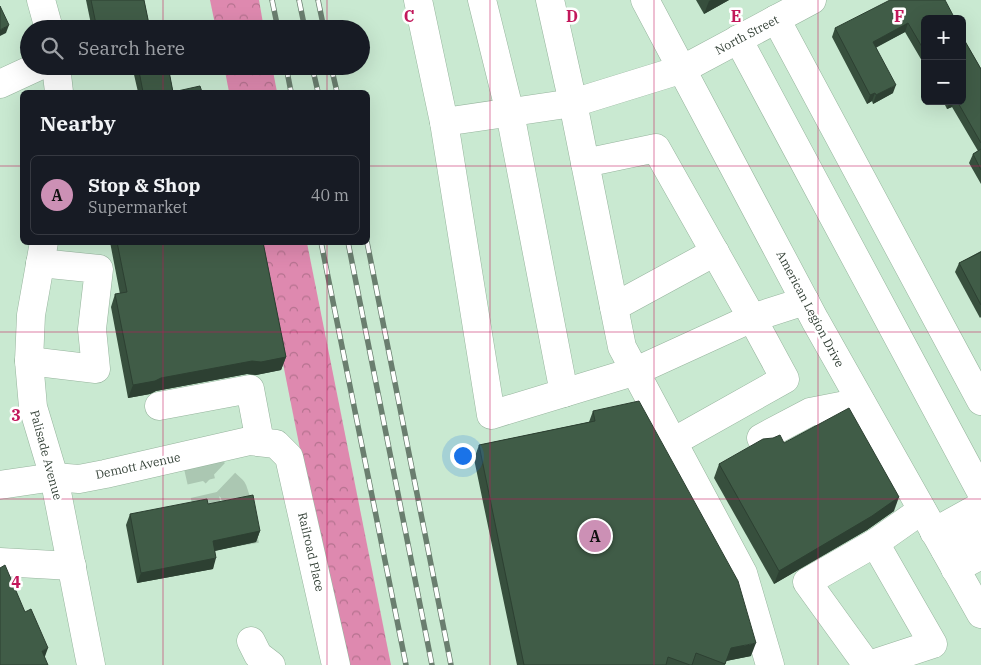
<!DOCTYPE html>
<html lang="en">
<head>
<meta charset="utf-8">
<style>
  :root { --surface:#171b24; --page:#242831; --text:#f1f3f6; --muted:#9ea1a6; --line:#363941; --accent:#cc90b5 }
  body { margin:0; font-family:"IBM Plex Serif",serif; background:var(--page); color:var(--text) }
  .controls { position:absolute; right:15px; top:15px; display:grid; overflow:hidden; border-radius:8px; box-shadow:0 5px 20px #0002 }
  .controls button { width:45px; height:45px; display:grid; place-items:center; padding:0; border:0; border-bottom:1px solid var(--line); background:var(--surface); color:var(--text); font:25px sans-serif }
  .you { position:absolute; left:462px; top:455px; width:18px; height:18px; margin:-12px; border:4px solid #fff; border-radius:50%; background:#1a73e8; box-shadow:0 0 0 8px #1a73e833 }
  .badge { display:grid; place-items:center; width:32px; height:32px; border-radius:50%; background:var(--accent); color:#111; font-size:16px; font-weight:700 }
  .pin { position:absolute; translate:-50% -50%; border:2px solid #fff; box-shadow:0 1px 5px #0006 }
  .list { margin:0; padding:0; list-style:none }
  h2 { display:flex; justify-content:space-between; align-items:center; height:65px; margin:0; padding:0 20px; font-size:21px }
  h2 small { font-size:16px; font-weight:400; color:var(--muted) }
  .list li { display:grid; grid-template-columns:32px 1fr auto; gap:15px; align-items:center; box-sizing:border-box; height:80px; margin:0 10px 10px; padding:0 10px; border:1px solid var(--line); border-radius:8px }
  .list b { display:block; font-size:19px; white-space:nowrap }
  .list p { margin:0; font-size:16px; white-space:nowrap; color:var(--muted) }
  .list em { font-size:16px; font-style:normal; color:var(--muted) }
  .icon { flex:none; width:28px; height:28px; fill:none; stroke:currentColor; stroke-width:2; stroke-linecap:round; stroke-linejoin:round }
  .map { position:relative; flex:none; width:981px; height:665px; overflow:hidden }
  .search { position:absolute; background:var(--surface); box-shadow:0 5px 20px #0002; left:20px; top:20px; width:350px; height:55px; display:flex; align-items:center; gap:12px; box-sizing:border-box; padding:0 18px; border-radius:28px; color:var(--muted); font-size:19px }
  .panel { position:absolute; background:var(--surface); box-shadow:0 5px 20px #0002; left:20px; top:90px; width:350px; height:155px; border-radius:8px }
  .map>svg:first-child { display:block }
  .forest { fill:url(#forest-crowns) }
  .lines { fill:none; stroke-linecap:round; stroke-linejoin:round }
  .minor-tunnel { stroke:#abc7b2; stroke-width:28; stroke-dasharray:28 14; stroke-linecap:butt }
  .minor-casing { stroke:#96b49d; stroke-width:29 }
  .minor { stroke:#fff; stroke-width:28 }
  .rail-casing { stroke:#6a7e6f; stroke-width:5.5 }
  .rail { stroke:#fff; stroke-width:4; stroke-dasharray:11; stroke-linecap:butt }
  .wall { fill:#374f3d }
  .shaded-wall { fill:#2d4032 }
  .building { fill:#405c47; stroke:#2d4032 }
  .grid { fill:none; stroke:#c2185b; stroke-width:1; stroke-opacity:0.55 }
  .labels { text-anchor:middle; stroke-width:5; stroke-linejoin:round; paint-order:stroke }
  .street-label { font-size:12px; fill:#344137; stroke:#fff }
  .grid-label { font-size:16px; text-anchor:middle; font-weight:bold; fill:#c2185b; stroke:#fff; stroke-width:5; stroke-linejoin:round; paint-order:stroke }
</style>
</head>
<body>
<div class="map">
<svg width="981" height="665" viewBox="0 0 981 665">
  <defs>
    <pattern id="forest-crowns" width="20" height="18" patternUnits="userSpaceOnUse" patternTransform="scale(1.25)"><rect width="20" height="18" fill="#de89af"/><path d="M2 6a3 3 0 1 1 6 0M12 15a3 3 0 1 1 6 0" fill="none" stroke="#b5728f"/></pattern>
  </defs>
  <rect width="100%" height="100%" fill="#c9e9d1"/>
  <g class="forest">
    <path d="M210 0H259L264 29H216Z"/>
    <path d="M224 66H272L277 92H229Z"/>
    <path d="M259 243H307L391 665H343Z"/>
  </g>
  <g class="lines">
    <g class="minor-tunnel">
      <path d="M195 454 233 490 239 508 245 545"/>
      <path d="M195 454 217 550"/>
    </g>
    <defs>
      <g id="minor">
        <path d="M41 0 49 29"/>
        <path d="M418 0 444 122 491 415 636 371 752 318 656 148 585 163"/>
        <path d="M482 0 510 113 564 393"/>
        <path d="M550 0 573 103 622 347 743 573 770 665"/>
        <path d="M645 0 815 320 981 614"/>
        <path d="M776 19 981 401"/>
        <path d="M738 39 981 492"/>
        <path d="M56 66 59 92"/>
        <path d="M0 84 39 66"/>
        <path d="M444 122 573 103 683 69 812 0"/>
        <path d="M44 242 31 315 29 361 33 407 54 477 91 665"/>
        <path d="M614 307 715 252"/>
        <path d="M29 361 96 369 92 329 99 269 40 263"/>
        <path d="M159 406 250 389 260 442"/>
        <path d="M761 438 810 412 861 402"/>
        <path d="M673 442 785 379 752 318 805 301"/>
        <path d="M0 485 54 477 79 479 105 474 249 441 276 444 289 457 336 665"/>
        <path d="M934 532 981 506"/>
        <path d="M875 543 922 510"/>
        <path d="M945 550 975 534 981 524"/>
        <path d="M0 562 72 566"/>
        <path d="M955 569 981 555"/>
        <path d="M251 641 258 655 271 665"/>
        <path d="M867 665 807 582 875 543 933 644 869 665"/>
      </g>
    </defs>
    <use href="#minor" class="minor-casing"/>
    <use href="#minor" class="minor"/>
    <defs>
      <g id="rail">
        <path d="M272 0 278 29"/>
        <path d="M299 0 305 29"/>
        <path d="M318 0 324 29"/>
        <path d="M286 66 291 92"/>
        <path d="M312 66 318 92"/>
        <path d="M331 66 337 92"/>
        <path d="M321 242 406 665"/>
        <path d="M348 242 432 665"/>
        <path d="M367 242 451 665"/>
      </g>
    </defs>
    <use href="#rail" class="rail-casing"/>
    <use href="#rail" class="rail"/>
  </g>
  <g class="wall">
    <path d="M86 0H144L150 29H92Z"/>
    <path d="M696 0H729L704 14Z"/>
    <path d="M925 19V66L905 32 876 47 893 93 873 104 872 101 867 104 832 37 835 28Z"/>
    <path d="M962 32 964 35 963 38 981 69V184L969 163 973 154 978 151 952 107 947 109 943 101H962Z"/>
    <path d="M132 66H168L173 92H202H138Z"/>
    <path d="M110 242H263L286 357 281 370 256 375 247 374 156 391 150 394 128 398 111 307 115 294H120Z"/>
    <path d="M981 251V317L980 318 955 272 959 263Z"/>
    <path d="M593 411 751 656 726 661 725 665H517L474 459 479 445 589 422Z"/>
    <path d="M784 443 894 511 867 530 774 584 714 478 719 464Z"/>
    <path d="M208 504 260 531 256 542 215 551 213 569 137 583 126 525 130 514Z"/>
  </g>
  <g class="shaded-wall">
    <path d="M711 0H729L704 14 709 1Z"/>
    <path d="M128 23 126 29H104Z"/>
    <path d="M908 23 905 32 870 51 873 42Z"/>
    <path d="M9 25 6 33 0 36V30Z"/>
    <path d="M896 85 893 93 873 104 876 95Z"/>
    <path d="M875 93 872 101 867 104 870 95Z"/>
    <path d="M950 101H954L952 107 947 109Z"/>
    <path d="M286 357 281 370 256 375 247 374 156 391 150 394 128 398 133 385 161 378 252 361Z"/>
    <path d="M899 497 894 511 867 530 774 584 779 571Z"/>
    <path d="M260 531 256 542 209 552 213 541Z"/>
    <path d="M216 558 213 569 137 583 141 573Z"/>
    <path d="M756 643 751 656 726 661 731 648Z"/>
    <path d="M48 648 43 662 42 651Z"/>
  </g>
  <g class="building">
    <path d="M91 0H144L150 29H130L128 23 104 29H97Z"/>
    <path d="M890 0H945L955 19H925V52L908 23 873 42 896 85 876 95 875 93 870 95 835 28Z"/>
    <path d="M0 6 9 25 0 30Z"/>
    <path d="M191 22 193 29H159Z"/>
    <path d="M962 36 981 69V143L957 101H962Z"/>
    <path d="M138 66H168L173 92 200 86 202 92H143Z"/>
    <path d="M981 149V170L973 154Z"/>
    <path d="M117 242H263L286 357 261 362 252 361 161 378 155 381 133 385 115 294 127 292Z"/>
    <path d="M981 252V305L959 263Z"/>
    <path d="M639 401 738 581 756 643 731 648 725 664 696 653 692 665H690L668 657 666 665H524L479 445 595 421 593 411Z"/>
    <path d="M849 408 899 497 872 516 779 571 719 464 763 439 773 438 780 435 784 443Z"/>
    <path d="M253 495 260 531 213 541 216 558 141 573 130 514 207 499 208 504Z"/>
    <path d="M5 565 25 612 31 609 48 648 42 651 48 665H0V568Z"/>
  </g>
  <path class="grid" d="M163 0V29M327 0V29M490 0V665M654 0V665M818 0V665M163 66V92M327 66V92M0 166H22M368 166H981M163 242V665M327 242V665M0 332H981M0 499H981"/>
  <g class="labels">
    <g class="street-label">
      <text transform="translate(747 35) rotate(-28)" y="4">North Street</text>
      <text transform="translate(810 309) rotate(62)" y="4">American Legion Drive</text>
      <text transform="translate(46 455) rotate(75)" y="4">Palisade Avenue</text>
      <text transform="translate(138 466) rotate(-12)" y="4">Demott Avenue</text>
      <text transform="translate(311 552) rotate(77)" y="4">Railroad Place</text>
    </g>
  </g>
  <g class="grid-label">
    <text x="409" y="22">C</text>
    <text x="572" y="22">D</text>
    <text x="736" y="22">E</text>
    <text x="899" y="22">F</text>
    <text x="16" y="421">3</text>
    <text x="16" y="588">4</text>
  </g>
</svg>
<div class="controls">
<button>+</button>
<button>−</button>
</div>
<div class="you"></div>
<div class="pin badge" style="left:595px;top:536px">A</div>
<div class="search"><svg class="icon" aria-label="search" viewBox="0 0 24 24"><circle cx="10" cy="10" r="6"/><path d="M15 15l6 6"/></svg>Search here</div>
<section class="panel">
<h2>Nearby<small></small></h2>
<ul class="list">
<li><span class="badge">A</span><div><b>Stop &amp; Shop</b><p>Supermarket</p></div><em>40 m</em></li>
</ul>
</section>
</div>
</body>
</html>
